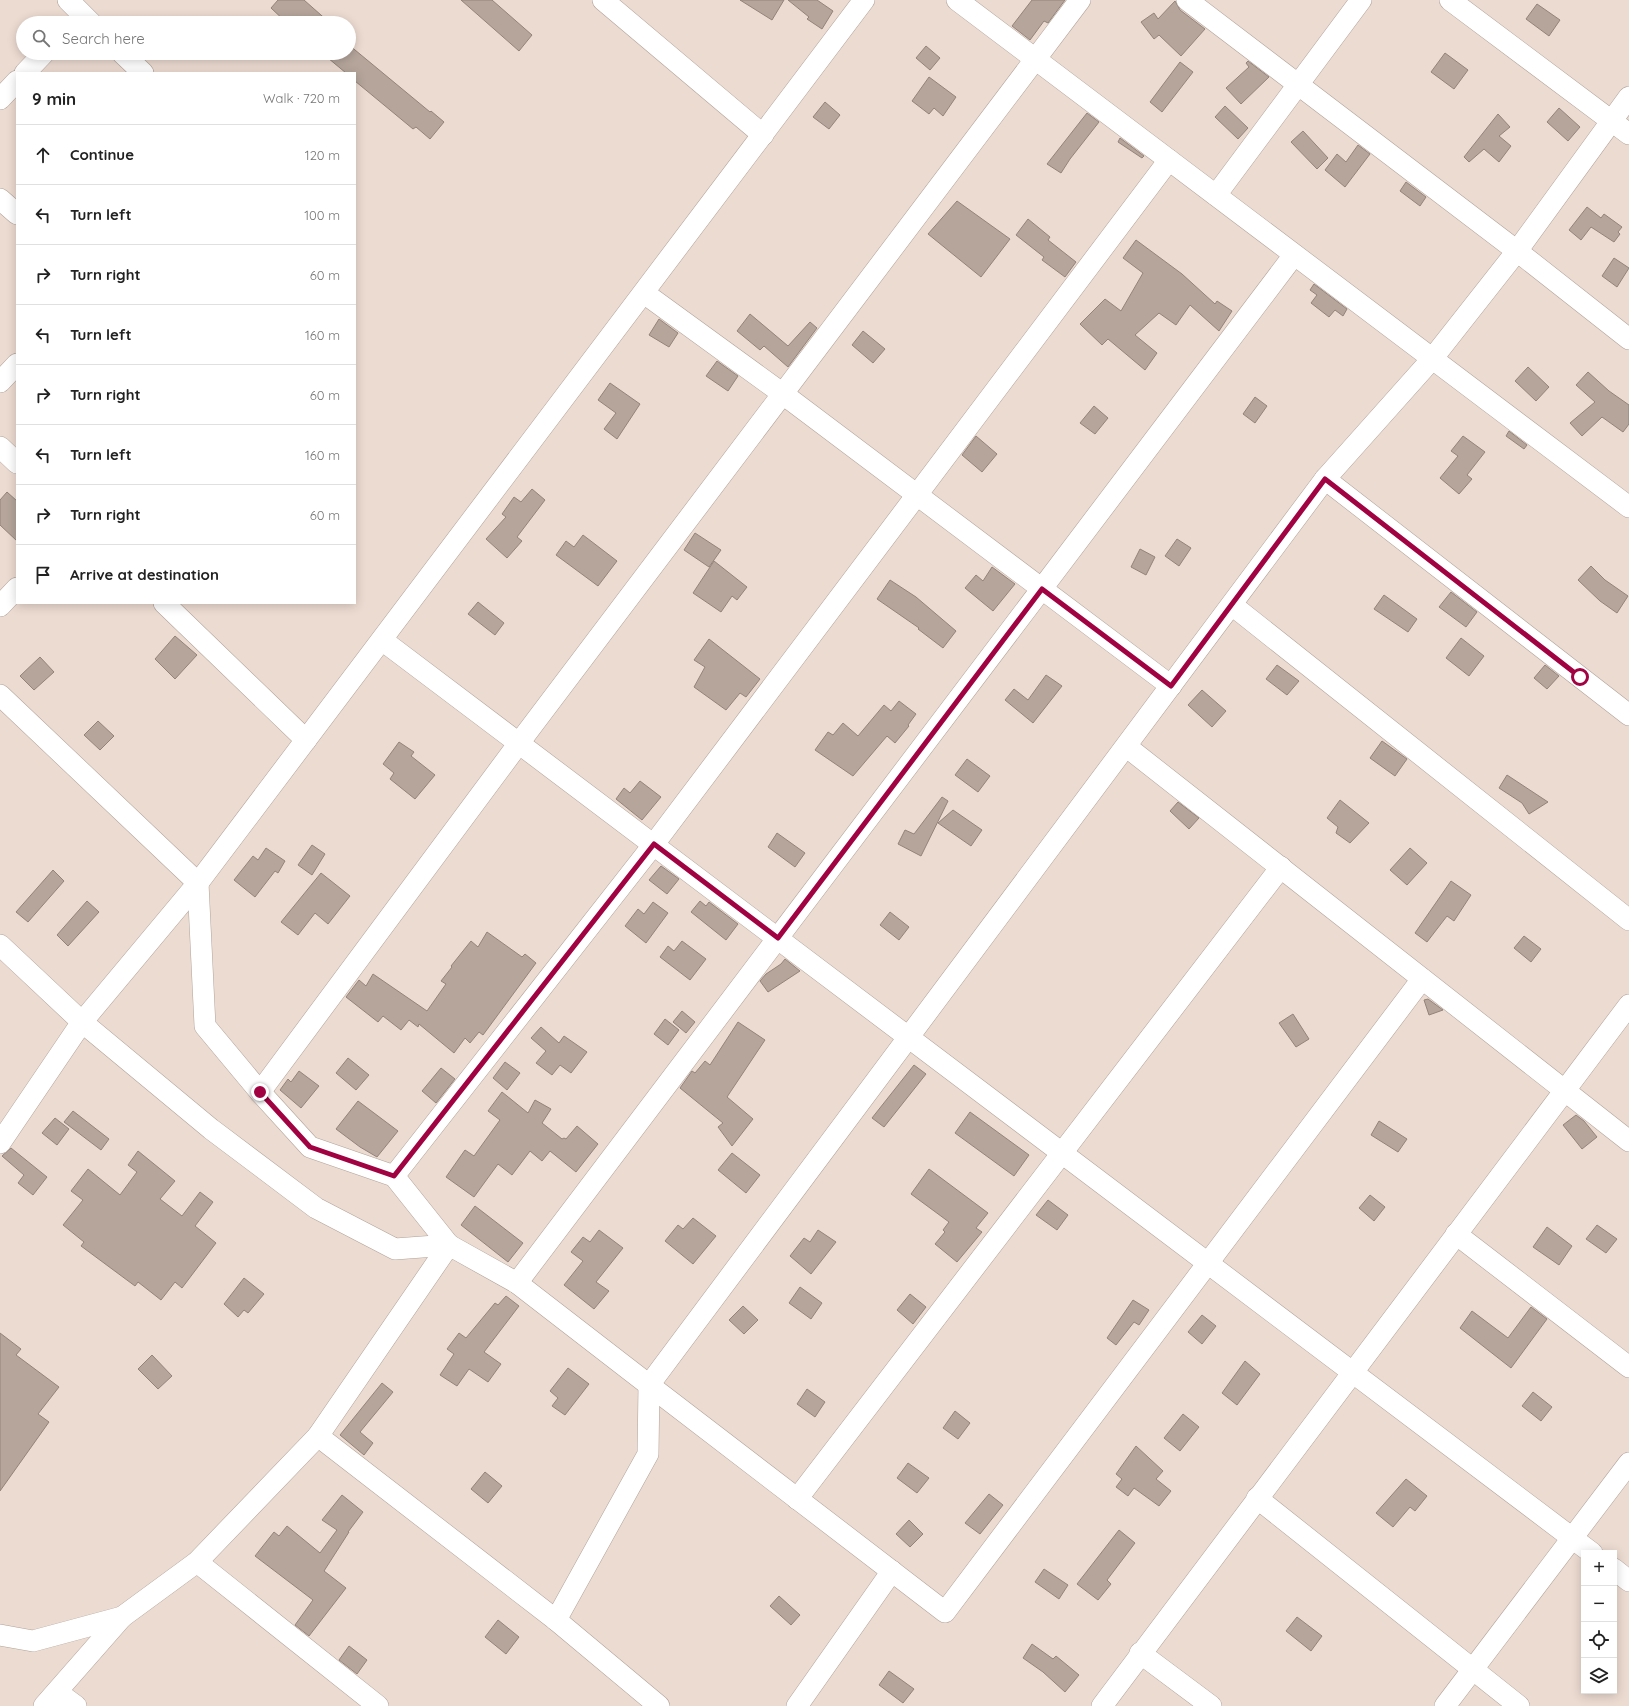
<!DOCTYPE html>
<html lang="en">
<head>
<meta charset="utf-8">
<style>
  :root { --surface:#fff; --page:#f2f2f2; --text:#222; --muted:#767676; --line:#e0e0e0 }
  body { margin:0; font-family:Quicksand,sans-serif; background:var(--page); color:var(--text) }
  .controls { position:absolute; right:12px; bottom:12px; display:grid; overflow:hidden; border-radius:0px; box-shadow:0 2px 10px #0003 }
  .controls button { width:36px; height:36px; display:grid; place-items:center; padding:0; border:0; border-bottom:1px solid var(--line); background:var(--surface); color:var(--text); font:20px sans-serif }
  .stop { position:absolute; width:12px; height:12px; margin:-9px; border:3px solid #a00242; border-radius:50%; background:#fff }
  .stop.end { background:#a00242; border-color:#fff; box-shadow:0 1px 4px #0008 }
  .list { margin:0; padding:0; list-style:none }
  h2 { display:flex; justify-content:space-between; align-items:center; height:52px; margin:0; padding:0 16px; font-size:17px }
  h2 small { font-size:13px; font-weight:400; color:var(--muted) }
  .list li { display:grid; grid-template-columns:26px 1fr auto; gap:12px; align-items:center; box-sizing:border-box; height:60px; padding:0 16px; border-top:1px solid var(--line) }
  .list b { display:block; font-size:15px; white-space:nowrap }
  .list em { font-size:13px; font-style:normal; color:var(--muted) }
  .icon { flex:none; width:22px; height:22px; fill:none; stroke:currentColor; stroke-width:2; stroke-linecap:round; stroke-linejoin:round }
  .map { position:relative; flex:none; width:1629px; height:1706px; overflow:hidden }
  .search { position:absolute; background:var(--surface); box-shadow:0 2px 10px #0003; left:16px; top:16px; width:340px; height:44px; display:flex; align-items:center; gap:10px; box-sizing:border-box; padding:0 14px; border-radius:22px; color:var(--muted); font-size:15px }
  .panel { position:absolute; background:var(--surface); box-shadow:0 2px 10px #0003; left:16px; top:72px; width:340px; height:532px; border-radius:0px }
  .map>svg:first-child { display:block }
  .building { fill:#b5a59b; stroke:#93837a }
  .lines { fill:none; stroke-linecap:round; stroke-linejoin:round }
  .minor-casing { stroke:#b2a299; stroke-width:22 }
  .minor { stroke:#fff; stroke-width:21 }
  .route { stroke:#a00242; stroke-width:5 }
</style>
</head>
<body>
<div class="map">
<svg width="1629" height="1706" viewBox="0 0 1629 1706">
  <rect width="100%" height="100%" fill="#ecdbd1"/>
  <g class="building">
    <path d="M278 0H304L330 23H287L271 8Z"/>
    <path d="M461 0H492L532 35 519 51Z"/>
    <path d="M740 0H784L772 20Z"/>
    <path d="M788 0H817L833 11 822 29 807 19 809 17Z"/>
    <path d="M1032 0H1065L1048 23 1044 21 1030 40 1012 26Z"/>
    <path d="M1175 1 1180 10 1205 29 1181 56 1159 35 1154 39 1141 22 1154 13 1158 19Z"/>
    <path d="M1537 4 1560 20 1549 36 1526 19Z"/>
    <path d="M349 45 430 112 431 111 444 122 430 139 416 127 413 129 355 81V73H346L322 53H349Z"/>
    <path d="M926 46 940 58 930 70 916 58Z"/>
    <path d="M1445 53 1468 70 1454 89 1431 72Z"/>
    <path d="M1248 61 1269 77 1241 104 1226 88 1249 67 1246 63Z"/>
    <path d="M1180 62 1193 72 1162 112 1150 102Z"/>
    <path d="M929 77 956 97 943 116 934 108 929 114 912 101Z"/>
    <path d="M825 102 840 115 829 129 813 117Z"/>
    <path d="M1225 106 1248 128 1238 139 1215 117Z"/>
    <path d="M1559 108 1580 127 1568 141 1547 122Z"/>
    <path d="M1087 113 1099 122 1070 159 1061 173 1047 164Z"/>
    <path d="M1498 114 1510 127 1499 136 1511 146 1499 162 1484 149 1469 162 1464 157Z"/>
    <path d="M1303 131 1328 158 1317 169 1291 142Z"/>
    <path d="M1120 138 1144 156 1142 158 1118 142Z"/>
    <path d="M1358 145 1370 154 1345 187 1325 170 1337 154 1346 162Z"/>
    <path d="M1406 182 1426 197 1420 206 1400 191Z"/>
    <path d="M957 201 1010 239 981 277 928 234Z"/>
    <path d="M1587 207 1601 218 1604 214 1622 227 1618 232 1620 234 1614 242 1591 227 1581 240 1569 230Z"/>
    <path d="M1028 219 1050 237 1048 240 1076 262 1065 277 1042 260 1044 257 1016 235Z"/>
    <path d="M1136 240 1182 274 1215 304 1217 301 1232 311 1219 331 1190 305 1176 325 1159 313 1135 335 1157 353 1145 370 1108 339 1102 345 1080 324 1105 299 1121 311 1143 273 1123 258Z"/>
    <path d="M1614 258 1629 268 1617 287 1602 276Z"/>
    <path d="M1314 284 1347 309 1343 316 1335 310 1329 317 1311 303 1317 295 1310 290Z"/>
    <path d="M750 314 788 346 810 322 817 328 788 367 764 346 760 350 737 331Z"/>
    <path d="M659 319 678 333 669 347 649 335Z"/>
    <path d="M863 331 885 349 873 363 852 345Z"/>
    <path d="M717 361 738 376 728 391 706 376Z"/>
    <path d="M1528 367 1549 387 1536 401 1515 381Z"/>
    <path d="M1588 372 1609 391 1629 405V424L1623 432 1602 417 1582 436 1570 423 1595 402 1576 385Z"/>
    <path d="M610 383 640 404 617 439 604 429 616 413 598 400Z"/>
    <path d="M1255 397 1267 406 1255 423 1243 414Z"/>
    <path d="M1094 406 1108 418 1095 434 1080 423Z"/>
    <path d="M1509 431 1527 445 1524 449 1506 436Z"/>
    <path d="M976 436 997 454 982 472 962 455Z"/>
    <path d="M1463 436 1485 452 1467 475 1472 479 1459 494 1440 478 1458 456 1451 451Z"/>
    <path d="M532 489 545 500 517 537 522 541 507 558 486 539 506 517 502 514 514 497 521 502Z"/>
    <path d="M7 492 17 501V541L0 525V500Z"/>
    <path d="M695 533 721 550 709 567 684 550Z"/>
    <path d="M583 535 617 561 598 586 556 555 566 541 574 547Z"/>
    <path d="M1177 539 1191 548 1179 566 1165 556Z"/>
    <path d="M1140 549 1155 557 1146 575 1131 567Z"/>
    <path d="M714 561 747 587 737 600 732 596 721 612 693 593Z"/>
    <path d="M1591 566 1605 580 1628 596 1617 613 1600 601 1578 580Z"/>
    <path d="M992 567 1015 584 993 611 965 588 976 575 983 581Z"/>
    <path d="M890 580 916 597 956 631 943 648 918 629 919 628 877 599Z"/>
    <path d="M1451 592 1477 612 1466 627 1439 607Z"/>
    <path d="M1384 595 1417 619 1408 632 1374 609Z"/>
    <path d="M478 602 504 623 495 635 468 614Z"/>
    <path d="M175 636 197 655 175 679 155 659Z"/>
    <path d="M1461 638 1484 656 1469 676 1446 658Z"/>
    <path d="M709 639 760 679 746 697 740 693 726 710 694 687 705 667 694 660Z"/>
    <path d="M40 657 54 672 34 690 20 676Z"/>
    <path d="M1277 665 1299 681 1287 695 1266 679Z"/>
    <path d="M1545 665 1559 676 1547 689 1534 678Z"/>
    <path d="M1046 675 1062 686 1033 723 1005 700 1014 689 1028 700Z"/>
    <path d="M1202 690 1226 711 1212 727 1188 705Z"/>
    <path d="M899 701 916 714 908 725 909 726 895 743 887 736 853 776 815 750 828 732 833 735 843 723 858 736 884 705 891 711Z"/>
    <path d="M98 721 114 736 100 750 84 735Z"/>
    <path d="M1382 741 1407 759 1395 776 1370 758Z"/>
    <path d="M399 742 414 752 411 756 435 775 415 799 390 779 394 773 383 764Z"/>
    <path d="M967 759 990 776 978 792 955 775Z"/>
    <path d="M1507 775 1548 802 1529 814 1522 803 1499 788Z"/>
    <path d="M640 781 661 797 642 820 616 799 624 788 630 793Z"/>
    <path d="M942 797 948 801 921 856 898 844 905 830 914 834Z"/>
    <path d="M1340 800 1369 823 1350 843 1336 833 1338 827 1327 818Z"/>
    <path d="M1178 802 1199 818 1189 829 1170 811Z"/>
    <path d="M953 810 982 830 971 846 938 823Z"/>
    <path d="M777 833 805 853 795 867 768 847Z"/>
    <path d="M312 845 325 854 312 875 298 865Z"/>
    <path d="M266 848 285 861 278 873 275 871 255 897 234 880 253 856 258 860Z"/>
    <path d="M1410 848 1427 863 1407 885 1390 870Z"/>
    <path d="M661 866 679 879 667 894 649 880Z"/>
    <path d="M53 870 64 881 28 922 16 912Z"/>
    <path d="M321 873 350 896 328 924 315 913 298 935 281 922Z"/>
    <path d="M1451 881 1471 895 1454 921 1447 916 1427 942 1415 933Z"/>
    <path d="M87 901 99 912 68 946 57 935Z"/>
    <path d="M700 901 706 906 709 902 738 924 726 940 691 912Z"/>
    <path d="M653 902 668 913 646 943 625 926 638 909 644 914Z"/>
    <path d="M890 912 909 927 899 940 880 925Z"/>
    <path d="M487 932 522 957 525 954 536 963 483 1035 479 1032 470 1043 465 1038 454 1053 419 1024 418 1027 409 1020 401 1030 383 1016 378 1022 346 997 359 980 366 986 373 974 427 1011 446 984 441 981 452 967 451 966 471 941 478 947Z"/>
    <path d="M1524 936 1541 949 1531 962 1514 948Z"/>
    <path d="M682 941 706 959 690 980 660 957 668 946 674 951Z"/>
    <path d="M785 959 800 971 768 992 760 981 766 974 781 964Z"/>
    <path d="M1428 999 1443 1010 1429 1015 1424 1000Z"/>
    <path d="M682 1011 695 1022 686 1033 673 1022Z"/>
    <path d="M1293 1014 1309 1039 1296 1047 1279 1023Z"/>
    <path d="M665 1019 679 1030 668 1045 654 1034Z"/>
    <path d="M738 1022 765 1040 727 1097 753 1119 732 1146 718 1127 723 1123 680 1088 692 1071 695 1073 705 1061 710 1065Z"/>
    <path d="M541 1027 559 1043 564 1036 587 1052 571 1073 560 1065 552 1075 536 1063 546 1051 531 1038Z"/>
    <path d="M348 1058 369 1075 356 1090 336 1073Z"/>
    <path d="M505 1062 520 1073 507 1090 493 1078Z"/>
    <path d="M914 1065 926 1074 884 1127 872 1118Z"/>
    <path d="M441 1068 455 1079 436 1103 422 1091Z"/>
    <path d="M299 1071 319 1086 301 1108 280 1090 288 1079 291 1082Z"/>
    <path d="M502 1092 528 1113 535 1100 551 1109 542 1123 562 1139 564 1138 566 1139 577 1126 598 1144 576 1172 550 1151 542 1161 530 1151 512 1175 498 1164 474 1197 446 1177 465 1150 474 1156 500 1120 488 1111Z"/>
    <path d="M358 1101 398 1131 377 1157 360 1147 336 1129Z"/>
    <path d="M73 1111 109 1139 101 1150 64 1122Z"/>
    <path d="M970 1112 1029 1155 1014 1176 955 1133Z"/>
    <path d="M1576 1115 1584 1121 1597 1137 1582 1149 1563 1125Z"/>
    <path d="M55 1118 69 1129 57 1145 42 1133Z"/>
    <path d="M1379 1121 1407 1139 1398 1152 1371 1135Z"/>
    <path d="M11 1148 47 1177 33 1195 18 1183 24 1175 2 1156Z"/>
    <path d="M138 1151 175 1181 160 1199 182 1216 200 1192 213 1202 195 1226 216 1243 182 1288 175 1282 161 1300 138 1282 135 1286 81 1246 84 1242 63 1225 83 1200 71 1191 88 1169 120 1195 137 1172 128 1165Z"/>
    <path d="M732 1153 760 1175 746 1193 718 1170Z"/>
    <path d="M929 1169 988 1213 976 1228 982 1232 957 1262 935 1244 945 1232 943 1230 949 1222 911 1194Z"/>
    <path d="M1370 1195 1385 1207 1374 1221 1359 1208Z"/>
    <path d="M1048 1200 1068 1215 1057 1230 1036 1215Z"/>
    <path d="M475 1206 523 1243 508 1262 461 1225Z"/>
    <path d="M693 1218 716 1236 693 1264 665 1241 678 1225 683 1229Z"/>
    <path d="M1597 1225 1617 1239 1606 1253 1586 1239Z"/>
    <path d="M1547 1227 1572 1246 1559 1265 1533 1247Z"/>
    <path d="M599 1230 623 1248 596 1282 609 1291 594 1309 564 1285 583 1261 571 1252 583 1237 590 1242Z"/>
    <path d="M818 1230 836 1242 811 1274 790 1256 804 1238 810 1242Z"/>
    <path d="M244 1278 264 1294 248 1313 244 1310 238 1317 224 1304Z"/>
    <path d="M800 1287 822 1303 811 1319 789 1303Z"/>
    <path d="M910 1294 926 1307 913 1324 897 1310Z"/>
    <path d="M506 1296 519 1306 484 1352 501 1364 488 1382 469 1369 457 1386 440 1375 454 1354 447 1349 459 1333 466 1338 495 1303 498 1305Z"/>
    <path d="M1133 1300 1149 1310 1139 1325 1134 1322 1116 1345 1107 1338Z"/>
    <path d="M743 1306 758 1320 744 1334 729 1320Z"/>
    <path d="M1531 1307 1547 1319 1511 1368 1460 1328 1472 1311 1508 1338Z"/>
    <path d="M1202 1315 1216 1326 1202 1344 1188 1332Z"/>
    <path d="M0 1333 21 1349 16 1355 59 1387 38 1414 49 1422 0 1491Z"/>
    <path d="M152 1355 172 1376 158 1389 138 1369Z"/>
    <path d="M1245 1361 1260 1374 1237 1405 1222 1393Z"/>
    <path d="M568 1368 589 1384 565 1415 552 1406 558 1398 550 1391Z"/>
    <path d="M382 1383 393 1392 360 1432 373 1443 364 1455 340 1435Z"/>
    <path d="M807 1389 825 1402 815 1417 797 1404Z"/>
    <path d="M1533 1392 1552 1407 1541 1421 1522 1406Z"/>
    <path d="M955 1411 970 1423 958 1439 943 1428Z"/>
    <path d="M1183 1414 1199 1427 1180 1451 1164 1438Z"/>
    <path d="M1136 1446 1163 1471 1156 1479 1171 1491 1159 1506 1134 1488 1128 1496 1116 1487 1122 1479 1116 1474Z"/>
    <path d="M908 1463 929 1478 917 1493 897 1478Z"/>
    <path d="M485 1472 502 1486 488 1503 471 1489Z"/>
    <path d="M1406 1479 1427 1496 1415 1511 1410 1507 1393 1527 1376 1513Z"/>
    <path d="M989 1494 1003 1505 980 1534 965 1523Z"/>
    <path d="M342 1495 363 1512 348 1532H349L324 1571 346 1588 309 1636 295 1625 313 1600 255 1556 274 1532 279 1536 287 1526 320 1553 337 1530 322 1520Z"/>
    <path d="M909 1520 923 1534 910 1547 896 1534Z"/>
    <path d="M1119 1530 1135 1543 1107 1580 1111 1584 1098 1600 1077 1584Z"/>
    <path d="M1044 1569 1068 1585 1059 1599 1035 1582Z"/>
    <path d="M779 1596 800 1615 791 1625 770 1606Z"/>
    <path d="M1297 1617 1322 1636 1311 1651 1286 1631Z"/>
    <path d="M498 1620 519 1637 506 1654 485 1637Z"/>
    <path d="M1032 1644 1053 1659 1056 1656 1079 1675 1065 1692 1043 1672 1023 1658Z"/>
    <path d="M349 1646 367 1660 357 1674 339 1660Z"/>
    <path d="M889 1671 914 1689 903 1703 879 1685Z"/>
  </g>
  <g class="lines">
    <defs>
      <g id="minor">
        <path d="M68 0 91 23"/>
        <path d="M603 0 763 135"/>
        <path d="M957 0 1629 507"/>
        <path d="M1187 0 1517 251 1629 339"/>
        <path d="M1450 0 1629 134"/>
        <path d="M122 53 143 73"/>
        <path d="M25 73 44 53"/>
        <path d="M0 99 17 81"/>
        <path d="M1216 195 1361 0"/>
        <path d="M0 199 17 214"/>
        <path d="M644 293 783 394 1171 686"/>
        <path d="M0 382 17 364"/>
        <path d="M0 447 17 463"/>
        <path d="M1325 479 1629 715"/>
        <path d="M164 603 306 740"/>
        <path d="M1232 605 1629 920"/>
        <path d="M0 606 17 588"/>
        <path d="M382 640 1592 1553"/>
        <path d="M0 695 198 883 205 1026 260 1092 310 1147 394 1176 449 1245"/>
        <path d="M1127 747 1629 1141"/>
        <path d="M0 945 82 1022 211 1129 316 1208 395 1249 449 1245"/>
        <path d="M260 1092 519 743 1080 0"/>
        <path d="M0 1143 82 1022 198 883 864 0"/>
        <path d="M394 1176 654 844 1169 160"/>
        <path d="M1456 1234 1629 1367"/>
        <path d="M517 1283 1294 255"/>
        <path d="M649 1385 945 1612 1422 979"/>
        <path d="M318 1436 556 1620 659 1706"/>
        <path d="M1257 1498 1519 1706"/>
        <path d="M797 1499 1281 867"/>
        <path d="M197 1562 378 1706"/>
        <path d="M1614 1569 1629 1581"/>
        <path d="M556 1620 648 1454 649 1385"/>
        <path d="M0 1635 33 1641 122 1617 197 1562 318 1436 449 1245 517 1283 649 1385 1325 479 1432 359 1517 251 1629 97"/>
        <path d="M1140 1653 1211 1706"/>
        <path d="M57 1692 76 1706"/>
        <path d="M44 1706 122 1617"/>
        <path d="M797 1706 892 1571"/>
        <path d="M1102 1706 1629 1005"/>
        <path d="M1445 1706 1629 1463"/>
      </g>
    </defs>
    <use href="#minor" class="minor-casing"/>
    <use href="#minor" class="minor"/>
  </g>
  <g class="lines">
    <path class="route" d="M260 1092 310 1147 394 1176 654 844 778 938 1042 589 1171 686 1325 479 1580 677"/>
  </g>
</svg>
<div class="controls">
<button>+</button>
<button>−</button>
<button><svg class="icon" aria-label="locate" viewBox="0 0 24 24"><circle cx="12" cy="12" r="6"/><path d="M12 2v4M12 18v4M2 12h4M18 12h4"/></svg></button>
<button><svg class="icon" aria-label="layers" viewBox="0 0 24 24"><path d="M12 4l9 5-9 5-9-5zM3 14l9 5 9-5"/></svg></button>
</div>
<div class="stop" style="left:1580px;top:677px"></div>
<div class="stop end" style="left:260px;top:1092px"></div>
<div class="search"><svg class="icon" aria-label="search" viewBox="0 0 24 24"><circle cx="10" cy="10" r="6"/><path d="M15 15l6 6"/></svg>Search here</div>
<section class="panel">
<h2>9 min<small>Walk · 720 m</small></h2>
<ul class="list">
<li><svg class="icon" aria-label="ahead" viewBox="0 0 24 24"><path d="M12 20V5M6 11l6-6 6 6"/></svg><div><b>Continue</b></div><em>120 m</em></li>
<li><svg class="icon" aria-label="left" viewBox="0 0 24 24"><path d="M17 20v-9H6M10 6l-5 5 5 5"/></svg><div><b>Turn left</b></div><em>100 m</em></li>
<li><svg class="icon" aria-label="right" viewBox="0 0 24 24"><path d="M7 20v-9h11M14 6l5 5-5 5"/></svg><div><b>Turn right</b></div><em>60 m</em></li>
<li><svg class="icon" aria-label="left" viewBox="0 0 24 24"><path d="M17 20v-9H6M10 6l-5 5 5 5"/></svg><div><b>Turn left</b></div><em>160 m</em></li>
<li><svg class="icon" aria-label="right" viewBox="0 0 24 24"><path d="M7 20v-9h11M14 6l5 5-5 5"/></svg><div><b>Turn right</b></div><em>60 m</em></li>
<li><svg class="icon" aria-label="left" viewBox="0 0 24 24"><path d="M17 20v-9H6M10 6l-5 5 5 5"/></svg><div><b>Turn left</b></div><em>160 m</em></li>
<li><svg class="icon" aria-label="right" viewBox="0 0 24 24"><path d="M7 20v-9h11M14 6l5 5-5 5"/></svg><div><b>Turn right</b></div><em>60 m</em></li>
<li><svg class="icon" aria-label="arrive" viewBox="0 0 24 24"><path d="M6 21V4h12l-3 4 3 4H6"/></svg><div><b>Arrive at destination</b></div></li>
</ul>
</section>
</div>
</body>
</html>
